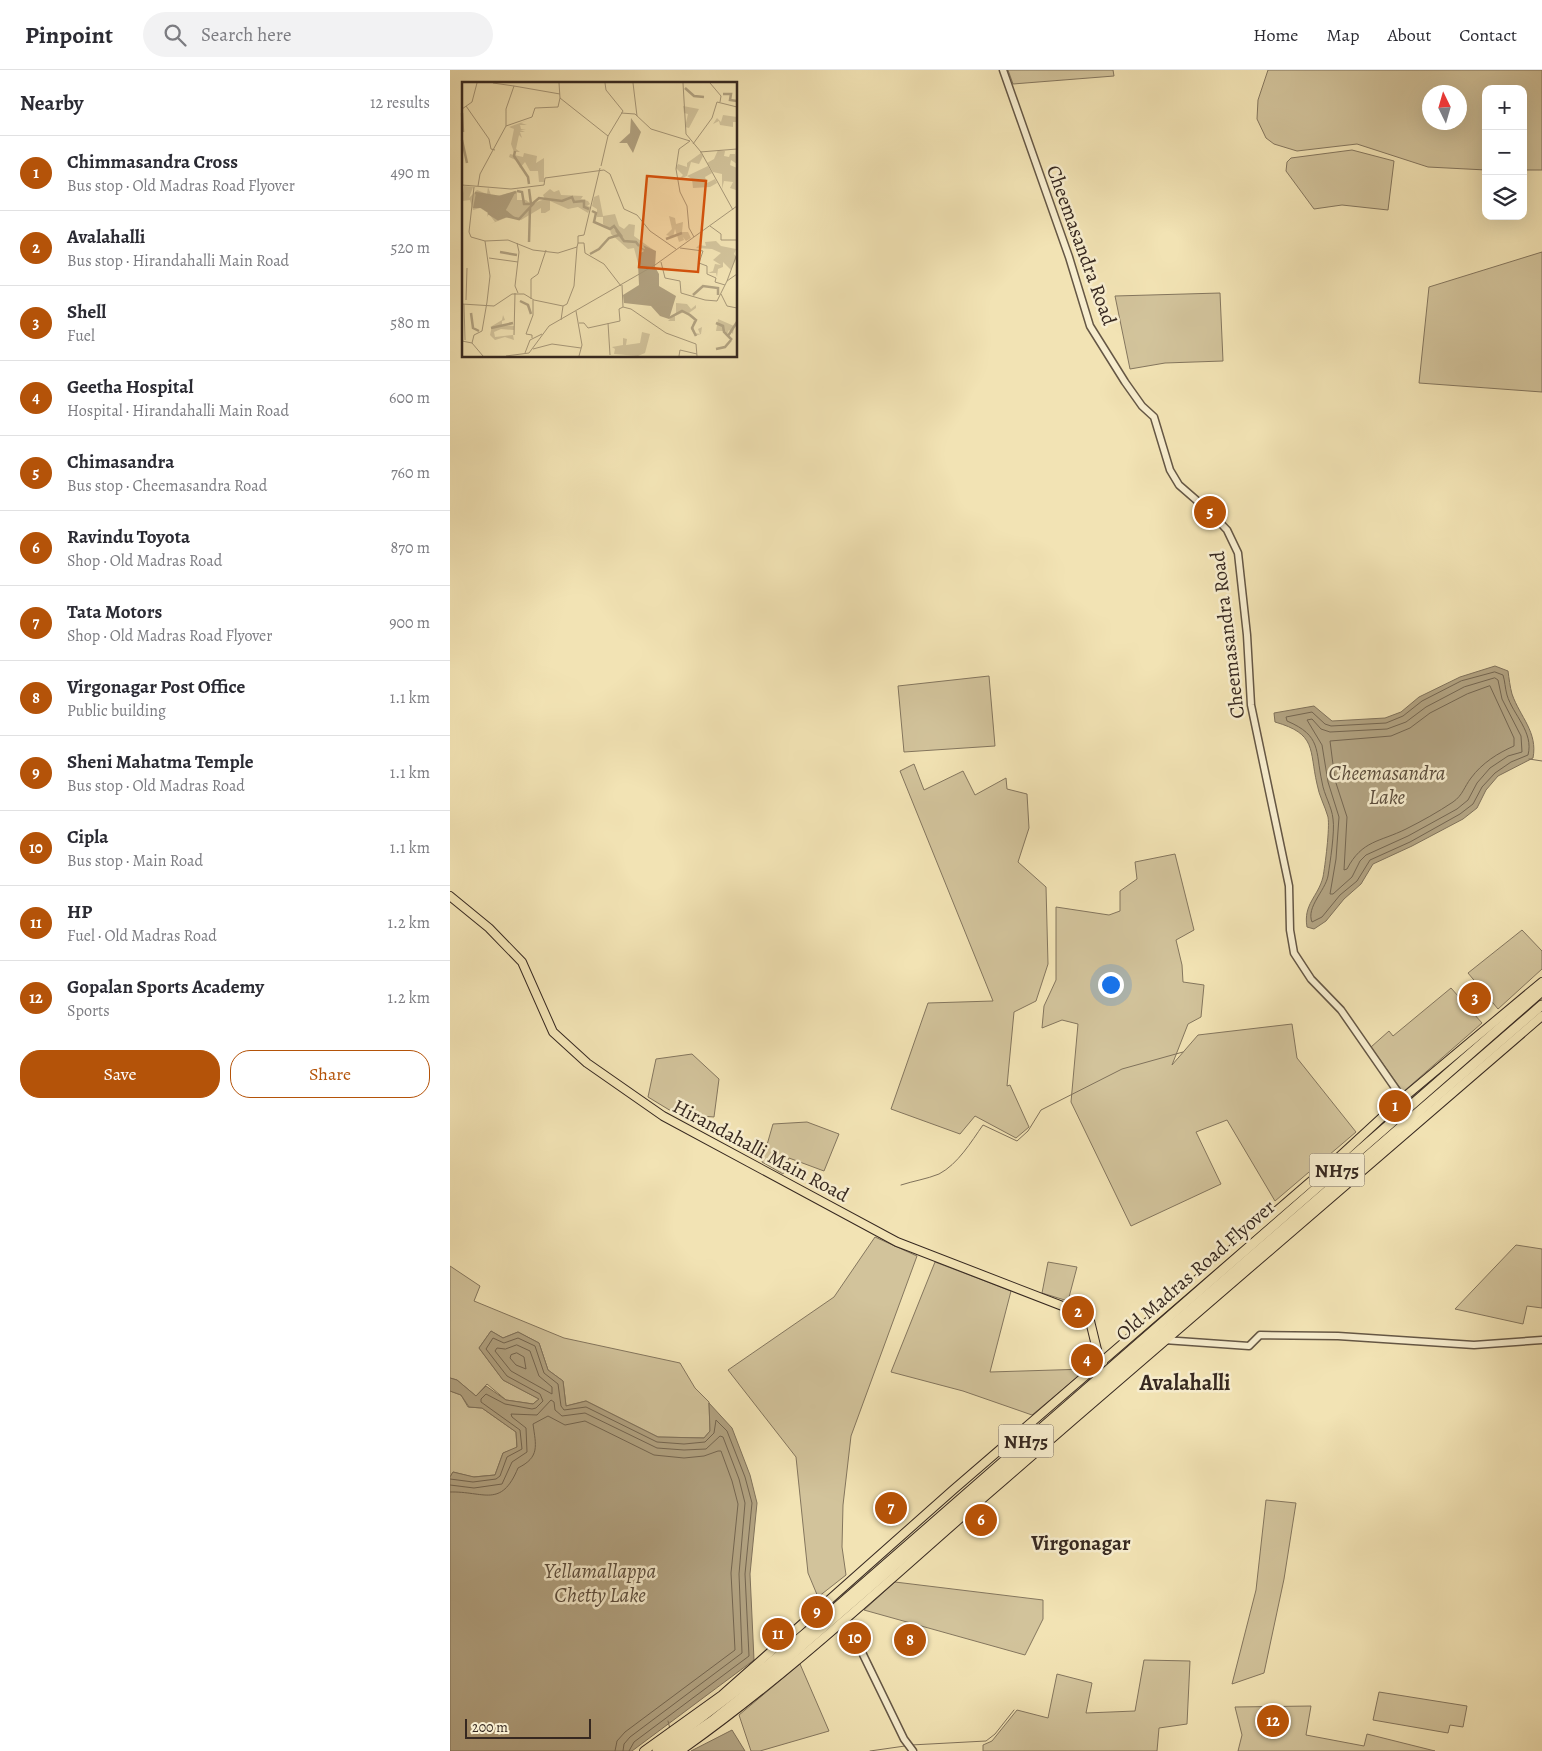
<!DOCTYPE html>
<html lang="en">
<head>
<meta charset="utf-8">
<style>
  :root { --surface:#fff; --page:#f2f2f3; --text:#2b2b33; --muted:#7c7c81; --line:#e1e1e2; --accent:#b45309 }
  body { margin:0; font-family:Alegreya,serif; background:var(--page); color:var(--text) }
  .controls { position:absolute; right:15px; top:15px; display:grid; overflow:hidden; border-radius:10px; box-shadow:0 5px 20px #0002 }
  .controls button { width:45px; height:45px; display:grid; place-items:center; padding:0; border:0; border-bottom:1px solid var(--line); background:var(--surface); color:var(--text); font:25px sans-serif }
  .compass { position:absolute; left:972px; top:15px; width:45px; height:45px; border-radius:50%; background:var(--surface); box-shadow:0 5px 20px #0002; rotate:355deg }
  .scale { position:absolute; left:15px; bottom:12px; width:126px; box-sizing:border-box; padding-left:5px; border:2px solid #362820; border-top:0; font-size:14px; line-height:18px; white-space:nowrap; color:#362820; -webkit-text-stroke:4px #f7edce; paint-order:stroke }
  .you { position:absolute; left:660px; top:914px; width:18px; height:18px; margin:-12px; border:4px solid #fff; border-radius:50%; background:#1a73e8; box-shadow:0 0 0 8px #1a73e833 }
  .badge { display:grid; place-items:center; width:32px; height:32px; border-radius:50%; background:var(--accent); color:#fff; font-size:16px; font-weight:700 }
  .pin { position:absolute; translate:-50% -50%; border:2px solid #fff; box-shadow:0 1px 5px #0006 }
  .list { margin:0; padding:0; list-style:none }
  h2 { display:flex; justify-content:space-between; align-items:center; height:65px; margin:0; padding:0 20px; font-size:21px }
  h2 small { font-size:16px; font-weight:400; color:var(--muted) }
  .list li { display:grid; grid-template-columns:32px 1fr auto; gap:15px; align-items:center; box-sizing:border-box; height:75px; padding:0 20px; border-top:1px solid var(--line) }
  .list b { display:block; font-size:19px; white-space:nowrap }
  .list p { margin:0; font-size:16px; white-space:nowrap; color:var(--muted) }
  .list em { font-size:16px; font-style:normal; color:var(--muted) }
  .actions { display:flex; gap:10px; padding:15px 20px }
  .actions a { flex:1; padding:11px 0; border:1px solid var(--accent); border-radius:20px; text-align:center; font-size:18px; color:var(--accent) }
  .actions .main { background:var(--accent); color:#fff }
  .icon { flex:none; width:28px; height:28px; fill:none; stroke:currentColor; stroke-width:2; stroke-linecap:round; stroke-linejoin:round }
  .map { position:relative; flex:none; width:1092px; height:1681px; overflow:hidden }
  header { display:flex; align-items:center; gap:30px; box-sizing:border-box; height:70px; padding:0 25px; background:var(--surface); border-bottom:1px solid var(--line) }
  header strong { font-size:24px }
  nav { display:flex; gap:28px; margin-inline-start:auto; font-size:18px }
  .search { width:350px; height:45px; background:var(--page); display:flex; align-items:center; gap:12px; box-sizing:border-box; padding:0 18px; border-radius:28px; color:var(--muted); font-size:19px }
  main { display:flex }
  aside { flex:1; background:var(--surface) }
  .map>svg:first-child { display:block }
  .green { fill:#d2c39b; stroke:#84765e; fill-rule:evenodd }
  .water { fill:#b2a382; stroke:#80725b }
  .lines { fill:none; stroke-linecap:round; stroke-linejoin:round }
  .shore { stroke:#746651; stroke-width:1 }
  .stream { stroke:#80725b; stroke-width:1 }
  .minor-casing { stroke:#655745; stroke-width:9 }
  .major-casing { stroke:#362820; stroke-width:10 }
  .highway-casing { stroke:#362820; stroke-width:11 }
  .minor { stroke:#f7edce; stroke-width:6 }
  .major { stroke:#f2e3b4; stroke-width:8 }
  .highway { stroke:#f2e3b4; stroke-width:9 }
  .labels { text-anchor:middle; stroke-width:5; stroke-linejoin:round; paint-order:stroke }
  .shield { fill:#f7edce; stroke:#706354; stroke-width:1 }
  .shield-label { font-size:19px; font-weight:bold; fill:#362820 }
  .street-label { font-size:20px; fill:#362820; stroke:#f7edce }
  .water-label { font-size:21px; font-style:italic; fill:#5b4d3d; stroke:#f7edce }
  .neighbourhood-label { font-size:21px; font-weight:bold; fill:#362820; stroke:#f7edce }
  .quarter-label { font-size:22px; font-weight:bold; fill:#362820; stroke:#f7edce }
  .inset-river { fill:none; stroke:#b2a382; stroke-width:2.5 }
  .inset-road { fill:none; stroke:#a79879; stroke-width:1 }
  .view { fill:#d6540e; fill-opacity:0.15; stroke:#d6540e; stroke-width:2.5 }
  .inset-edge { fill:none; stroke:#362820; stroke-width:2.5 }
</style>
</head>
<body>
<header>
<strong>Pinpoint</strong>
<div class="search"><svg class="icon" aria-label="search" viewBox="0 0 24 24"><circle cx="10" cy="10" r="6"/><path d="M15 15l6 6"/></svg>Search here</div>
<nav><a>Home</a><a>Map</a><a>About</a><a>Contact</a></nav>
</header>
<main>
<aside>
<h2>Nearby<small>12 results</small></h2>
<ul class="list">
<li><span class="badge">1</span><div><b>Chimmasandra Cross</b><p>Bus stop · Old Madras Road Flyover</p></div><em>490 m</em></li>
<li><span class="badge">2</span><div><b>Avalahalli</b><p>Bus stop · Hirandahalli Main Road</p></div><em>520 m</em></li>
<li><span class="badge">3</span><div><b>Shell</b><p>Fuel</p></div><em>580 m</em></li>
<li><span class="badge">4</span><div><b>Geetha Hospital</b><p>Hospital · Hirandahalli Main Road</p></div><em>600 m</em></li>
<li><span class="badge">5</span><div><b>Chimasandra</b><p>Bus stop · Cheemasandra Road</p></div><em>760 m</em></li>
<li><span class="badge">6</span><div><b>Ravindu Toyota</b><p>Shop · Old Madras Road</p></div><em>870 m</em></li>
<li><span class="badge">7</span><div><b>Tata Motors</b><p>Shop · Old Madras Road Flyover</p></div><em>900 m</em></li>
<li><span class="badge">8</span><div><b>Virgonagar Post Office</b><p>Public building</p></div><em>1.1 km</em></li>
<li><span class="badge">9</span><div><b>Sheni Mahatma Temple</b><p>Bus stop · Old Madras Road</p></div><em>1.1 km</em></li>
<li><span class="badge">10</span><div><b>Cipla</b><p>Bus stop · Main Road</p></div><em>1.1 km</em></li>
<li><span class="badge">11</span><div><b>HP</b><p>Fuel · Old Madras Road</p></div><em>1.2 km</em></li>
<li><span class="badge">12</span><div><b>Gopalan Sports Academy</b><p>Sports</p></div><em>1.2 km</em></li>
</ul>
<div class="actions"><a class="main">Save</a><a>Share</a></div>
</aside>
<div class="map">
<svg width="1092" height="1681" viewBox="0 0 1092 1681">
  <rect width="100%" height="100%" fill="#f2e3b4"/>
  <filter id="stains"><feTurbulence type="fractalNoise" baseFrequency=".004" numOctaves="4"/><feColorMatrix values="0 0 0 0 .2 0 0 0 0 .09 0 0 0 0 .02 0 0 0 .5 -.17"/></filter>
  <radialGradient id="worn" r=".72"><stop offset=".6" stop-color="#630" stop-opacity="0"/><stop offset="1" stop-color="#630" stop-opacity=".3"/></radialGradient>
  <g class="green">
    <path d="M558 0H663L664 6 563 14Z"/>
    <path d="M818 0H1092V100H1073V19H1036V100L978 97 907 74 847 81 824 74 816 68 807 49 808 30ZM979 22H1009V52H979Z"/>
    <path d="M902 80 944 91 938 140 892 135 864 139 836 101 837 92 841 88Z"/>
    <path d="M1092 182V322L969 313 979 217Z"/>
    <path d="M770 223 773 291 715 293 680 299 665 226Z"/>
    <path d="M539 606 545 676 454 682 448 616Z"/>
    <path d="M464 694 474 720 513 701 525 725 556 708 557 719 577 724 579 758 568 792 596 817 598 894 586 931 564 942 557 1016 560 1015 579 1057 566 1068 525 1046 510 1064 441 1039 478 933 543 931 450 701Z"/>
    <path d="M725 784 744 860 726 870 732 895 733 912 754 915 751 947 738 954 722 995 748 965 842 954 847 988 906 1062 825 1131 777 1050 746 1062 771 1114 681 1156 621 1032 628 954 612 950 592 958 594 936 606 910V837L659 845 670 841V821L687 809 685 792Z"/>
    <path d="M1072 860 1092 881V899L1048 939 1018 903Z"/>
    <path d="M1001 918 1032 953 953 1022 921 977 939 961 943 966Z"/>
    <path d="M242 984 269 1009 264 1047 226 1044 198 1027 206 989Z"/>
    <path d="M357 1052 389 1064 374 1101 339 1088 333 1104 312 1092 323 1054Z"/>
    <path d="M425 1167 467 1186 401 1366 393 1435 392 1477 396 1505 368 1527 358 1503 346 1387 278 1300 384 1227Z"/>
    <path d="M1066 1175 1092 1179V1238L1077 1236 1073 1254 1005 1239Z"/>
    <path d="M485 1192 561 1221 540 1302 637 1299 582 1345 513 1321 441 1302Z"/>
    <path d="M598 1192 627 1197 618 1231 592 1223Z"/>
    <path d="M0 1196 30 1216 24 1231 114 1268 230 1293 245 1318 259 1332 260 1361 254 1368 208 1367 136 1331 116 1336 113 1311 98 1300 89 1273 68 1262 53 1268 41 1261 29 1278 53 1310 89 1329 83 1334 56 1330 37 1314 26 1326 7 1310 0 1308Z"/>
    <path d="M0 1321 11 1325 18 1337 32 1338 66 1362 67 1378 53 1383 45 1405 23 1407 3 1402 0 1407Z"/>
    <path d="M816 1430 846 1433 834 1509 814 1603 782 1614 806 1520Z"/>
    <path d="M445 1512 593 1530V1549L575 1585 414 1540Z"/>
    <path d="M694 1590 740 1591 737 1654 709 1658 707 1681H533V1675L542 1671 567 1640 598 1648 607 1604 642 1613 636 1643 685 1641Z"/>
    <path d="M350 1594 379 1661 310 1681H301L289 1645Z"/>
    <path d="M929 1622 1017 1636 1013 1657 1000 1655 998 1663 923 1650Z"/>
    <path d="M861 1636 856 1665 914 1676 917 1664 985 1681H788L792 1665 785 1637Z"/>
  </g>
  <g class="water">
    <path d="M1045 596 1058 601C1059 608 1060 617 1062 624 1070 647 1088 662 1083 688L1048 706 1036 720 1027 738 1013 749 962 776 923 794 911 814 894 829 876 851 864 859 857 857C853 834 868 827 873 807 875 796 880 758 878 747 875 736 869 726 867 714 859 679 867 664 825 652L824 643 864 636 882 651 935 648 951 642 969 627 1010 607Z"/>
    <path d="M41 1261 53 1268 68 1262 89 1273 98 1300 113 1311 116 1336 136 1331 208 1367 254 1368 260 1361 259 1333 282 1358 300 1405 307 1433 300 1504 304 1590 182 1681H0V1407L3 1402 24 1407 45 1405 53 1383 67 1377 66 1362 32 1338 19 1337 11 1325 0 1321V1308L7 1310 26 1326 36 1316 56 1330 83 1334 89 1329 53 1310 29 1278Z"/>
    <path d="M282 1660 295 1681H241Z"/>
  </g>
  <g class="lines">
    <g class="shore">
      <path d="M1045 602 1053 605C1055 611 1055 618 1057 625 1063 645 1084 662 1078 685L1061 692 1045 703 1032 717 1023 734 1010 744 960 772 920 790 907 811 890 825 872 847 862 852C856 837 875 821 878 806 880 793 885 761 883 749 882 737 874 725 872 712 865 680 872 666 837 651L836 647 862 642 875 654 881 656 936 653 953 646 972 631 1011 611Z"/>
      <path d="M1045 608 1048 610 1052 629 1071 666 1072 682 1058 686 1040 698 1027 713 1018 730 1007 739 958 766 916 785 910 791 902 807 883 824H880L886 789 889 747 878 712 872 675 857 650 862 649 871 659 880 662 937 659 956 652 976 637 1014 617Z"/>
      <path d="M1040 616 1064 668V676C1048 683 1032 693 1021 708 1014 717 1013 725 1003 732 988 742 972 751 956 759 930 772 912 770 897 799L894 800 897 747 885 710 880 671 941 666 960 658 980 643 1017 624Z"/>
      <path d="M67 1275 80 1281 89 1306 102 1317V1324L61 1301 45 1281 47 1278 55 1279Z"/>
      <path d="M67 1283 74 1287 76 1299 66 1295 60 1288 61 1285Z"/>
      <path d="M0 1409 23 1412 46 1409 50 1406 57 1387 72 1379 70 1360 31 1332V1329L36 1324 55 1334 82 1339 86 1338 93 1331 90 1324 57 1306 36 1279 43 1268 54 1273 68 1268 85 1276 94 1303 108 1314 111 1336 114 1340 136 1337 207 1372 234 1374 255 1372 264 1363 266 1350 277 1361 295 1407 302 1433 295 1504 299 1586 184 1672 179 1681"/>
      <path d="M0 1415 24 1418 52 1414 62 1392 77 1382 76 1358 62 1347 61 1344 87 1345 101 1330 104 1332 105 1340 112 1346 135 1343 207 1378 234 1380 256 1379 270 1366 273 1367 289 1409 295 1433 289 1504 292 1583 180 1667 174 1674 173 1681"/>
      <path d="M0 1422C34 1421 51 1439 68 1398 90 1387 86 1376 83 1354L98 1346 115 1355 135 1351 204 1385 234 1388 254 1386 268 1381H271L282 1411 288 1434 281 1503 285 1580 175 1662 167 1671 165 1681"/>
    </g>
    <g class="stream">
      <path d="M1079 689 1092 691"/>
      <path d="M451 1115C463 1111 477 1109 489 1104 508 1094 521 1072 533 1055L567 1071 578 1061 591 1040 672 999 733 982"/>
      <path d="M218 1651 220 1659"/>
      <path d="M461 1675 536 1671 545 1664 564 1640"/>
      <path d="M420 1681 455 1676"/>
    </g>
    <defs>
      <g id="minor">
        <path d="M553 0 619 187 640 256 675 312 692 336 704 347 720 400 729 415 760 442 777 460 788 483 797 565 801 635 839 816 840 860 844 883 861 909 891 940 959 1038"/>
        <path d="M714 1270 799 1276 810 1265 888 1266 1024 1275 1092 1270"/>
        <path d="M393 1552 405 1568 454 1669 463 1681"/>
      </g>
      <g id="major">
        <path d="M0 826 39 858 72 892 103 962 137 993 213 1046 447 1172 628 1242 640 1251 648 1284 653 1292"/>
        <path d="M194 1681 272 1625 503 1420 889 1087 952 1029 1092 912"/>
        <path d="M230 1681C345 1600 447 1502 553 1411 732 1255 912 1100 1092 946"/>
      </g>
      <g id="highway">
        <path d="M207 1681 294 1615 387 1537 1092 921"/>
        <path d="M218 1681 262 1651 302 1619 1092 935"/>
      </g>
    </defs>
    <use href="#minor" class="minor-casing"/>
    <use href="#major" class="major-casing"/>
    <use href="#highway" class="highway-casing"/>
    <use href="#minor" class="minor"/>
    <use href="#major" class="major"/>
    <use href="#highway" class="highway"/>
  </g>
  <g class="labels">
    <g class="shield">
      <rect x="859.5" y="1083.5" width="55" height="33" rx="4"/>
      <rect x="548.5" y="1354.5" width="55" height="33" rx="4"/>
    </g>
    <g class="shield-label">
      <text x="887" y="1107">NH75</text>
      <text x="576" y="1378">NH75</text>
    </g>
    <g class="street-label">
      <text transform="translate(632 175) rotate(70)" y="7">Cheemasandra Road</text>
      <text transform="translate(777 565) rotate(-97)" y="7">Cheemasandra Road</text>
      <text transform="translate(311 1080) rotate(28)" y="7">Hirandahalli Main Road</text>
      <text transform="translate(745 1200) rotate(-41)" y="7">Old Madras Road Flyover</text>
    </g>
    <g class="water-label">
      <text x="937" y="710">Cheemasandra<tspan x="937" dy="24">Lake</tspan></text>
      <text x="150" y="1508">Yellamallappa<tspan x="150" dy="24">Chetty Lake</tspan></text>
    </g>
    <g class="neighbourhood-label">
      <text x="631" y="1480">Virgonagar</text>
    </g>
    <g class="quarter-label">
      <text x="735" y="1320">Avalahalli</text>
    </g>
  </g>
  <g transform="translate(12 12)">
    <rect width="275" height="275" fill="#f2e3b4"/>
    <path d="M221 24 237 27 227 46 223 45 226 32 222 31ZM261 33 275 35V40H271V45L258 43 257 39 251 42 255 36 259 40ZM66 38 59 41 65 43H58L59 47 64 48H58L63 50H58L60 56 57 53 54 67 58 70H52L49 62 52 47 47 45ZM273 67 275 82 269 78 268 83 275 86 274 108 268 106 271 100 262 99 260 107V92L251 90 245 81 252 77 256 68 263 69 262 74 267 75 268 72H273ZM62 71 75 74 74 81 82 76V100H77L76 89H68L63 80 58 86 56 79 47 75 48 72 61 75ZM239 71 241 74 237 82 229 80 225 94 246 84 250 91 243 95 245 101 253 97 255 101 248 105 231 106 230 97 225 94 216 98 221 93 214 86 216 82 225 85V81ZM2 104 11 105 7 116 15 108 25 112 26 105 29 113 35 114 55 109V118H64L69 122 83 117 81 113 88 107 92 110 97 108 99 113 121 114 119 117 126 119 128 122 125 124 129 125 126 131 116 125 106 127 88 119V128L83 131H79V126L59 138 46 135 26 143 33 140 27 132 25 135 26 131 18 126 11 128 8 118 0 119ZM50 112 44 128 47 133 38 136 26 130 23 113 38 115ZM137 113 141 134 153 132 157 144 162 147 167 142 173 143 172 154 193 169 181 163 184 167 180 166 182 169 179 170 176 181 172 166 166 167 149 152 148 147 141 142V135H135V127L130 124 132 115ZM207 134 213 136 214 142 221 140 220 150H226L229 156 224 159 221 155 222 158 217 160 213 147 211 155 204 153 210 147ZM254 159 259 164 274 167 272 172 275 175 269 188 261 180V185L256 187 255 195 254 191H246L251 189 253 182 259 183 251 178 259 171 250 167 234 166 237 163 244 164 243 160ZM214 221 225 222 229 227 234 223V226L227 231 235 238 231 244 233 251 238 252 236 247 240 245 239 252 233 254 229 247 232 238 222 230 213 234V239H206L214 231ZM41 233 43 238 40 239V243L52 244V248L39 247 32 250 33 255 51 253 52 258 43 255 33 258 28 253 30 244 40 238ZM256 237 272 244 271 252 267 248 265 252 262 249H254ZM180 250 188 252 183 271 176 274 152 272 153 267 150 265 161 263V256L165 257 164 263 178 261Z" fill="#d2c39b" fill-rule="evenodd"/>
    <path d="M169 36 179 50 171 71 165 61H157L168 51ZM14 111 38 115 53 111 44 128 55 137 44 134 35 137 19 126H11ZM181 163 194 169 193 185 197 192V204L214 214 207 237 198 234 189 224 162 221 161 213 177 203 176 181 178 171 182 169 176 164 183 167Z" fill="#b2a382"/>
    <path class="inset-river" d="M223 6 232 14 242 15M261 12H269L268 18 275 19M0 31 1 50M0 58 5 81M53 69 52 74 66 95 67 102M67 107 69 122M55 109 60 110 62 122H70L77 116 100 119 110 115 112 120 122 119V125L127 127M13 111 38 115 54 110M130 129 134 131 132 140 148 147 152 144 160 155M26 131 36 137 44 134 57 137 72 121M154 148 162 159 174 160 177 164M204 157 220 151M67 160 68 126M38 170 55 173M128 172 137 167 147 156 157 153M231 213 241 204 256 206V213M58 219 66 223 69 232M9 231 11 246 17 249M207 236 220 229 228 233 234 238 230 246 234 254M254 241 261 244 262 250 270 258M29 246 51 241M266 254 275 240M254 267 263 265 269 258"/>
    <path class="inset-road" d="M97 1 98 16 146 54M171 1 175 34M221 1 224 52 239 70 271 128M248 1 259 14 258 20M52 4 98 12M4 24 27 57 29 67 33 68M0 27 10 20 15 1M159 31 173 32 189 47 228 59M44 44 70 35 73 26 96 25 98 16M228 59 217 67 214 87 218 110 225 124 227 146 232 155M231 62 250 36 255 20 275 25M238 70 275 67M139 84 146 54 161 29 144 8 143 1M0 103 49 107 82 103 83 96 142 88 148 92 162 127 175 133 188 149 214 167M16 104 18 92 44 44V27L52 4 31 1M248 144 259 152V158H275M7 150 9 155 23 159 46 158 71 168 96 171 115 165 116 161M7 150 12 105M55 161 57 170 53 204 56 211M122 161H116V154L122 153 138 86M122 161 123 171 142 182 159 204M218 166 241 169 237 181 245 184V192L254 196 253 200 263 203M27 176 56 180M199 180 203 196 218 199 219 211 243 218 255 219 265 199 275 192M265 199 275 172M160 203 161 225 169 227 204 251 234 262 235 274M259 212 265 224 275 226M69 217V197L76 192 84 168M4 218 5 186M0 222 32 224 50 212H62L72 218 101 224 99 238M2 222 3 258M101 224 105 222 112 204 115 165M114 229 120 263 117 274M117 241H122L126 246 158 239 157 227 161 225M146 241 148 273M52 253 53 211M70 256V253L64 252 71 233V218M0 259 10 261 21 274M10 261 12 253 20 249 25 220 28 194 23 159M71 267 90 262 119 266M63 271 68 258 80 252M44 274 67 271 87 244 193 183 275 124M217 274 218 268 235 272"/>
    <path class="view" d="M185 94 244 99 236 190 177 185Z"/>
    <rect width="275" height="275" class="inset-edge"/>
  </g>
  <rect width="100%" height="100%" filter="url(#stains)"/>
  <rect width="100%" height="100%" fill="url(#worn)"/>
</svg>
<div class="controls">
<button>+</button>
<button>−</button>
<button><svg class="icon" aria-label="layers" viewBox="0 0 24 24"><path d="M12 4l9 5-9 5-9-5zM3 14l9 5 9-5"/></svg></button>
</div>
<svg class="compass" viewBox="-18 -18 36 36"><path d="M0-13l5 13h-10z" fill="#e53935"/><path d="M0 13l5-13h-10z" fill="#7c7c81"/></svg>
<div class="scale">200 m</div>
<div class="you"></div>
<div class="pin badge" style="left:945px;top:1036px">1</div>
<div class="pin badge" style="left:628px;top:1242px">2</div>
<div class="pin badge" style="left:1025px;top:928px">3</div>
<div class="pin badge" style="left:637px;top:1290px">4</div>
<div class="pin badge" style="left:760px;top:442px">5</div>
<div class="pin badge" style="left:531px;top:1450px">6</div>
<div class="pin badge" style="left:441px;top:1438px">7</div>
<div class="pin badge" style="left:460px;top:1570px">8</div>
<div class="pin badge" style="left:367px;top:1542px">9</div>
<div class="pin badge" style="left:405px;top:1568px">10</div>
<div class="pin badge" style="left:328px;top:1564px">11</div>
<div class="pin badge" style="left:823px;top:1651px">12</div>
</div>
</main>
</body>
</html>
